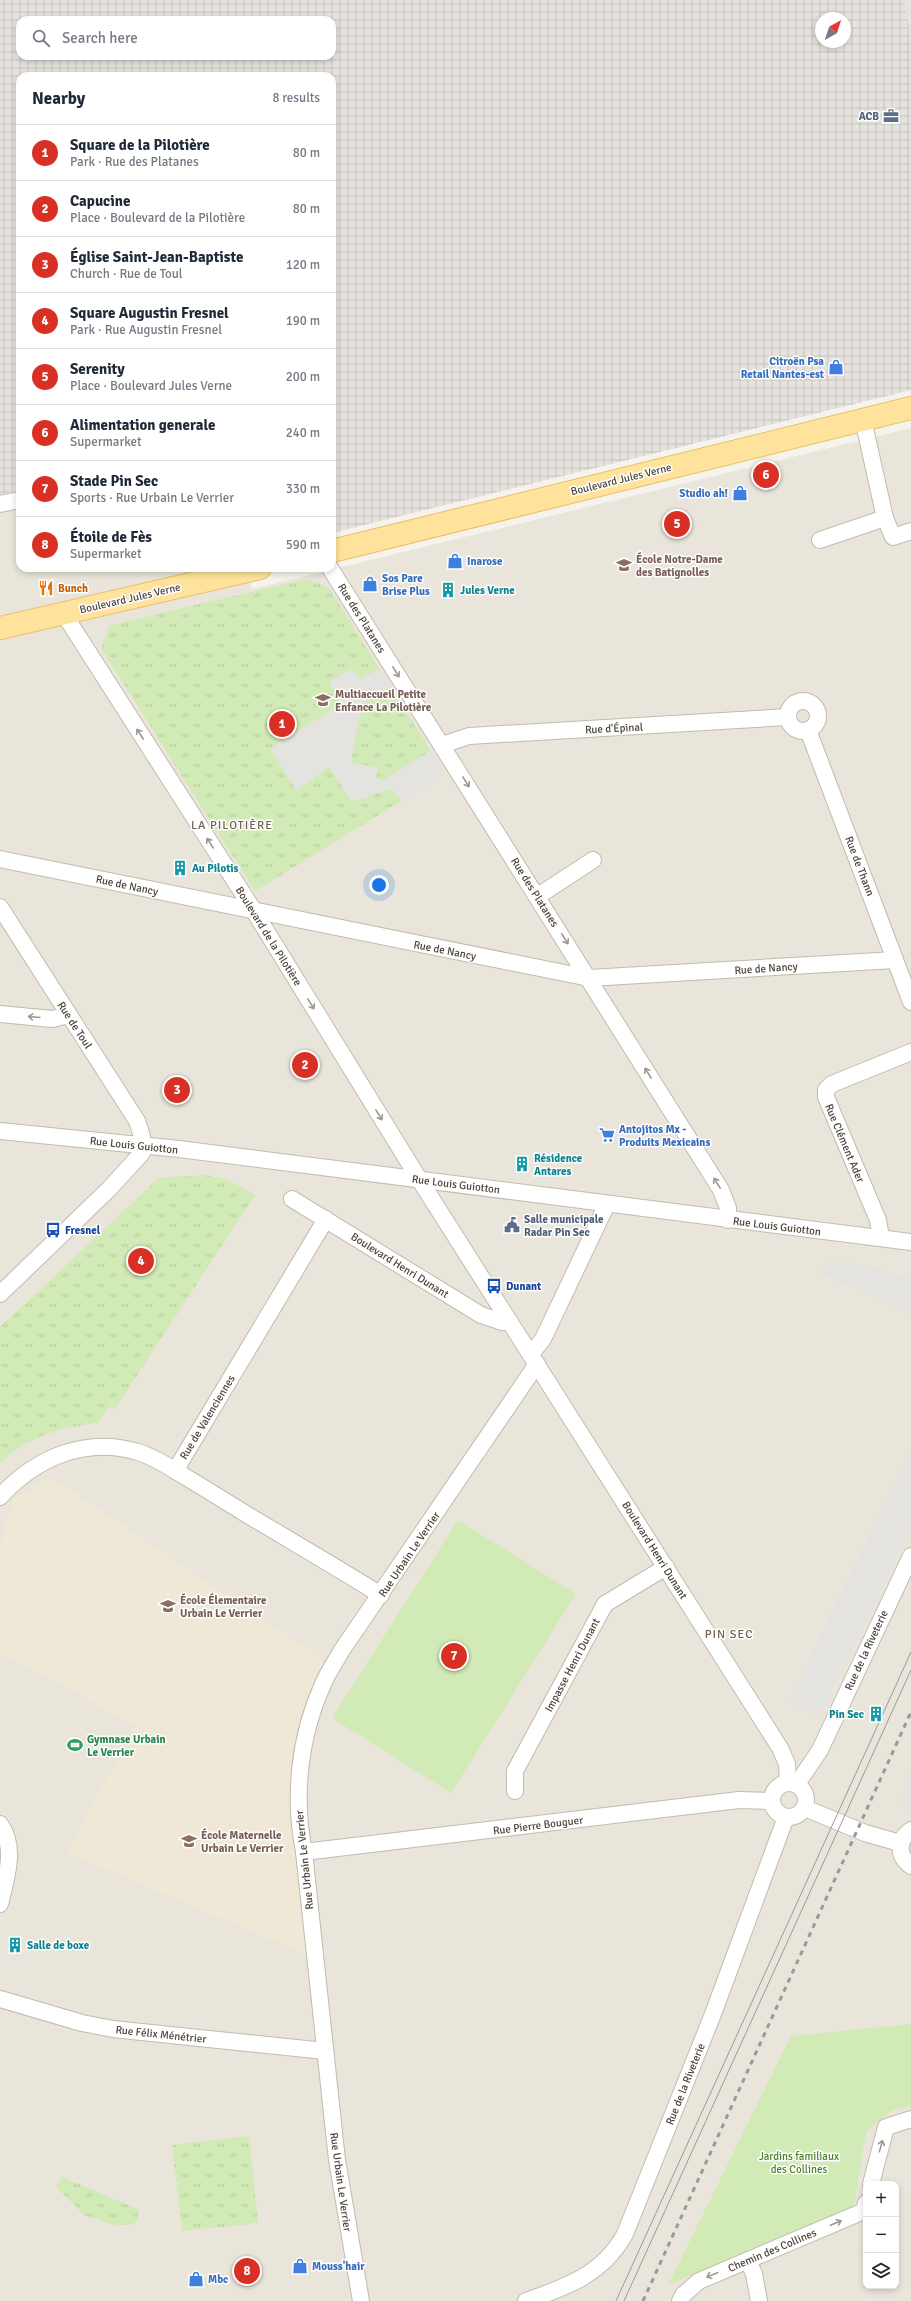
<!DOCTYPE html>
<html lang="en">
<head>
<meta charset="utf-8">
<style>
  :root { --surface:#fff; --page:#f6f6f7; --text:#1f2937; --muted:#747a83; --line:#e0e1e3; --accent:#d93025 }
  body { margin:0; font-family:Signika,sans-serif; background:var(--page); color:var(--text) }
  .controls { position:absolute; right:12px; bottom:12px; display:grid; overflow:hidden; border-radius:8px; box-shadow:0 2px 6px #0003 }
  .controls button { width:36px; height:36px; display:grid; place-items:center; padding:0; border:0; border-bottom:1px solid var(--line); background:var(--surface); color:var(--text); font:20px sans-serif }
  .compass { position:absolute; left:815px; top:12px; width:36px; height:36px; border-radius:50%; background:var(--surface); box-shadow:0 2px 6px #0003; rotate:39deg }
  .you { position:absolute; left:379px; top:885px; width:14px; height:14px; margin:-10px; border:3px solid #fff; border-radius:50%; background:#1a73e8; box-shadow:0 0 0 6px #1a73e833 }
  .badge { display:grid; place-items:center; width:26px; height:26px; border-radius:50%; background:var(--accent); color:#fff; font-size:13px; font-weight:700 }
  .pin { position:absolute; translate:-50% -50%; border:2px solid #fff; box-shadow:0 1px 4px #0006 }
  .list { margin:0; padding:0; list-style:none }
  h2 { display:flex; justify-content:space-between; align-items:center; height:52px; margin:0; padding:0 16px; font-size:17px }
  h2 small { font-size:13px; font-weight:400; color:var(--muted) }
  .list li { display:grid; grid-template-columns:26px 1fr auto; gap:12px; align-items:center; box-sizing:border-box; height:56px; padding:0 16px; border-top:1px solid var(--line) }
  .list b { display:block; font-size:15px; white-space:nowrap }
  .list p { margin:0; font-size:13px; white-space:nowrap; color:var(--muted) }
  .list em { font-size:13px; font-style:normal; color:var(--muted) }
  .icon { flex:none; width:22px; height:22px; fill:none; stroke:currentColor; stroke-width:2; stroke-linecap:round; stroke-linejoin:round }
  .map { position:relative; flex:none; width:911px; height:2301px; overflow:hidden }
  .search { position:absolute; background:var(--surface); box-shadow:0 2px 6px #0003; left:16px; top:16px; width:320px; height:44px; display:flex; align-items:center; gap:10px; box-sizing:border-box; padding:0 14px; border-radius:12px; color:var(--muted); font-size:15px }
  .panel { position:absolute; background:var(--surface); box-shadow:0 2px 6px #0003; left:16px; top:72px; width:320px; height:500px; border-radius:12px }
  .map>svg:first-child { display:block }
  .residential { fill:#eae5da; fill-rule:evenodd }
  .industrial { fill:url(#industrial-grid); fill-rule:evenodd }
  .education { fill:#efe8d6 }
  .green { fill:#d2eab5 }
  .park { fill:url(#park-tufts) }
  .parking { fill:#e5e3e0 }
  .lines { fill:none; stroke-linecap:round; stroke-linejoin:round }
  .street-casing { stroke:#c2bbae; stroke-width:18 }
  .primary-casing { stroke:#e6c16a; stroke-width:24 }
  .street { stroke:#fff; stroke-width:16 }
  .primary { stroke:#ffe39c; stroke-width:22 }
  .tram { stroke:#9a9a9a; stroke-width:1 }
  .rail { stroke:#9a9a9a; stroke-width:3; stroke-dasharray:5 5; stroke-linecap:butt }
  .oneway { stroke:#9c9892 }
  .labels { text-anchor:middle; stroke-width:3; stroke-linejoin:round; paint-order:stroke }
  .service-label { font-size:11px; font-weight:bold; fill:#4e5e75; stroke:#fff; text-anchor:end }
  .shop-label { font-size:11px; font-weight:bold; fill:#366cbe; stroke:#fff; text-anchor:start }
  .street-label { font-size:11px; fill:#4b4439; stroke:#fff }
  .education-label { font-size:11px; font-weight:bold; fill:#785e54; stroke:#fff; text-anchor:start }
  .food-label { font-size:11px; font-weight:bold; fill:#c56008; stroke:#fff; text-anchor:start }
  .culture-label { font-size:11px; font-weight:bold; fill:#0d838f; stroke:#fff; text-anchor:start }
  .transit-label { font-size:11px; font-weight:bold; fill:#164399; stroke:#fff; text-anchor:start }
  .leisure-label { font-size:11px; font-weight:bold; fill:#27864d; stroke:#fff; text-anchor:start }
  .park-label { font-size:11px; fill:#4a7f2a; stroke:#fff }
  .neighbourhood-label { font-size:12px; letter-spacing:1px; fill:#6e6250; stroke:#fff }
</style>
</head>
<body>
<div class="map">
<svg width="911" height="2301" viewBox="0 0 911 2301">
  <defs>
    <pattern id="industrial-grid" width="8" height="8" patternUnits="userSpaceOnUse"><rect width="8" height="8" fill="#e6e2dd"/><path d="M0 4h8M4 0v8" fill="none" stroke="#c7c3be"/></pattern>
    <pattern id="park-tufts" width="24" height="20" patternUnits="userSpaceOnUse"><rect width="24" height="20" fill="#d2eab5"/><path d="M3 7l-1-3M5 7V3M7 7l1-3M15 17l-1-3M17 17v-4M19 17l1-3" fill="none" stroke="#b6ca9c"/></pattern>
  </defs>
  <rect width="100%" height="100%" fill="#f6f3ec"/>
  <path class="residential" d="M0 0 20 20V568H247L252 589 911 428V2301H0ZM866 2184H896V2286H866Z"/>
  <path class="industrial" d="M0 0H911V390L332 533V76H20V490L0 494ZM821 18H845V42H821ZM20 20H332V56H20Z"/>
  <path class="education" d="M51 1477 333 1666 302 1763 315 1958 66 1852 136 1726 0 1652V1546L13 1500Z"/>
  <g class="green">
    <path d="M458 1520 576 1594 451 1793 332 1718Z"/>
    <path d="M911 2024V2106L891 2111 866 2132 854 2207 668 2285 791 2036Z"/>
  </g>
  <g class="park">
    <path d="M307 579 329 588 445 774 255 891 101 648 110 625Z"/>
    <path d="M203 1175C224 1177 237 1184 255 1195L115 1409 109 1406 98 1423C63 1427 26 1437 0 1463V1327L159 1178Z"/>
    <path d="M249 2136 258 2223 182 2231 172 2145Z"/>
    <path d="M62 2177 140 2210 136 2224 115 2225 84 2215 56 2187Z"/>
  </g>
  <g class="parking">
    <path d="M904 0H911V41Z"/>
    <path d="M352 668 360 680 379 668 391 686 362 704 351 762 378 768 376 779 383 780 431 751 445 774 401 801 392 788 352 802 329 767 296 790 270 748 342 704 329 682Z"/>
    <path d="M827 1261 861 1264 911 1280V1315L821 1273Z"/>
    <path d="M911 1449V1529L819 1716 789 1702Z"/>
    <path d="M911 1771V1812L905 1816 902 1793Z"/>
  </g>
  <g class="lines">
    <defs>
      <g id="street">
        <path d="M863 419 885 518 893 537 911 531"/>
        <path d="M0 504 20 500"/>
        <path d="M820 540 885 518"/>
        <path d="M330 568 721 1190 728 1208V1220"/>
        <path d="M64 614 254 911 419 1179 780 1748 787 1764 788 1783"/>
        <circle cx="803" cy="716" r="15"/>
        <path d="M808 730 911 1002"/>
        <path d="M442 745 469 736 788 717"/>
        <path d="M0 859 589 978 895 960"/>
        <path d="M538 896 593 860"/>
        <path d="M0 907 137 1121C141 1132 144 1141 142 1153L109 1189 0 1294"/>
        <path d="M0 1014 52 1019 68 1015"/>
        <path d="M0 1131 179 1149 911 1242"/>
        <path d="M292 1199 481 1315 502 1322H510"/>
        <path d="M881 1238 878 1220 826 1097V1090L832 1084 911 1052"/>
        <path d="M531 1354 543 1339 607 1204"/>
        <path d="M175 1471 326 1219"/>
        <path d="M0 1497C35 1458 86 1436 138 1452 154 1457 170 1467 184 1476 204 1488 225 1501 246 1514 291 1541 336 1567 381 1595"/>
        <circle cx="789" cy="1800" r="17"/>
        <path d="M797 1784 820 1750 911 1556"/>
        <path d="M515 1791V1771L605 1604 666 1567"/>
        <path d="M805 1808 865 1833 900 1843"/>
        <path d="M0 1824C17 1847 6 1879 0 1904"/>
        <path d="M911 1830C897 1840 897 1856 911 1866"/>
        <path d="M304 1852 739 1800 772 1801"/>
        <path d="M0 1999 82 2023 113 2029 325 2051"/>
        <path d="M871 2184 886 2127 911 2119"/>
        <path d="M748 2260 754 2274 759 2301"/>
        <path d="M361 2301 337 2160 304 1852C293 1797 299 1737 323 1684 328 1672 336 1661 342 1650L537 1364"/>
        <path d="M526 2301C567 2287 603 2274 625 2234L713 2014 786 1817"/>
        <path d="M680 2301 683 2295 699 2281 864 2211 866 2203"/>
      </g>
      <g id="primary">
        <path d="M332 551 911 408"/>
        <path d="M0 628 260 568"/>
      </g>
    </defs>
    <use href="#street" class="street-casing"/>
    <use href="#primary" class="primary-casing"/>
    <use href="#street" class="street"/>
    <use href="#primary" class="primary"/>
    <g class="tram">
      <path d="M616 2301 911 1652"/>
      <path d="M624 2301 911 1670"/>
    </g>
    <path class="rail" d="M643 2301 911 1712"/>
  </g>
  <defs><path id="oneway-shaft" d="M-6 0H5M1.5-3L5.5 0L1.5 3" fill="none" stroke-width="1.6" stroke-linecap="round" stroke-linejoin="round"/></defs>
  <g class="oneway">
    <use href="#oneway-shaft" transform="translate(396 672) rotate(58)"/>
    <use href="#oneway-shaft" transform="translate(140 734) rotate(-123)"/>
    <use href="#oneway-shaft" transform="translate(466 782) rotate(58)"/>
    <use href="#oneway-shaft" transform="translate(210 843) rotate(-123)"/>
    <use href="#oneway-shaft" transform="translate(565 939) rotate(58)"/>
    <use href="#oneway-shaft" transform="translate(311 1004) rotate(58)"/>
    <use href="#oneway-shaft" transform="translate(34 1017) rotate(-175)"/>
    <use href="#oneway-shaft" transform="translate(648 1073) rotate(-122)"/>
    <use href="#oneway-shaft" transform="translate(379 1115) rotate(58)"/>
    <use href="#oneway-shaft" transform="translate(717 1183) rotate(-122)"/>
    <use href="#oneway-shaft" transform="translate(881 2146) rotate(-74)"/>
    <use href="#oneway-shaft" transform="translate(836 2223) rotate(-23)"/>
    <use href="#oneway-shaft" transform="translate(712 2275) rotate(158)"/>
  </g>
  <defs>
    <symbol id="office-bare" viewBox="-9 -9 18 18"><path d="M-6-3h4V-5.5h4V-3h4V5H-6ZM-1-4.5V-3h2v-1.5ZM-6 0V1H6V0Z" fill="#5c6f8a" stroke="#fff" stroke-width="2.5" paint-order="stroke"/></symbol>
    <symbol id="shop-bare" viewBox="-9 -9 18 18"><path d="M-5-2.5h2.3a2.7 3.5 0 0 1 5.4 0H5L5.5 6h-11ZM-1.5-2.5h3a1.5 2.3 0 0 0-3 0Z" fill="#3f7fe0" stroke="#fff" stroke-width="2.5" paint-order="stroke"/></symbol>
    <symbol id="school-bare" viewBox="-9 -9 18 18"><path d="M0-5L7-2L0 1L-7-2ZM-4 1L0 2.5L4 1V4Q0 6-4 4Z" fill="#8d6e63" stroke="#fff" stroke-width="2.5" paint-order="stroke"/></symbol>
    <symbol id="restaurant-bare" viewBox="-9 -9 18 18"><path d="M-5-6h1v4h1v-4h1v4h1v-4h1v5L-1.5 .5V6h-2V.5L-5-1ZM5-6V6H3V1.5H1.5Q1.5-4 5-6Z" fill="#e8710a" stroke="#fff" stroke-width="2.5" paint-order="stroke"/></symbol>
    <symbol id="building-bare" viewBox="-9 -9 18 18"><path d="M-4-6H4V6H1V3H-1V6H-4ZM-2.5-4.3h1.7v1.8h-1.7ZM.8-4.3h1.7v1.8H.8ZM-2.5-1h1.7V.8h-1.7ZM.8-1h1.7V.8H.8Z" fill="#0f9aa8" stroke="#fff" stroke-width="2.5" paint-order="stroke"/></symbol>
    <symbol id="supermarket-bare" viewBox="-9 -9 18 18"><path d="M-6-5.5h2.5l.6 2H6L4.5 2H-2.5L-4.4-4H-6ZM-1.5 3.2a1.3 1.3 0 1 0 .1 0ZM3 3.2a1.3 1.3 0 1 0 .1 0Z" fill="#3f7fe0" stroke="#fff" stroke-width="2.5" paint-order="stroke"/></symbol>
    <symbol id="civic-bare" viewBox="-9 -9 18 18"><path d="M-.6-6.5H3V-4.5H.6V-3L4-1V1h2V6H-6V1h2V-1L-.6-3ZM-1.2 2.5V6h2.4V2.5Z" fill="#5c6f8a" stroke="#fff" stroke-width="2.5" paint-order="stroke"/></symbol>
    <symbol id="bus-bare" viewBox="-9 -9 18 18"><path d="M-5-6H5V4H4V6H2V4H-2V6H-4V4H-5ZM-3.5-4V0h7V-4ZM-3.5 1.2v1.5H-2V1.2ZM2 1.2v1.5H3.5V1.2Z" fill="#1a4fb4" stroke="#fff" stroke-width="2.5" paint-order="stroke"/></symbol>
    <symbol id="stadium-bare" viewBox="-9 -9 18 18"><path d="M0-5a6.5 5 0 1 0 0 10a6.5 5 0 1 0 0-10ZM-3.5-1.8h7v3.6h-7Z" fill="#2e9e5b" stroke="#fff" stroke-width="2.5" paint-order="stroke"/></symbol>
  </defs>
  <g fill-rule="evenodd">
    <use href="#office-bare" x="880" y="105" width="22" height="22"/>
    <use href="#shop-bare" x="825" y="356" width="22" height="22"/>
    <use href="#shop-bare" x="729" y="482" width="22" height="22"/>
    <use href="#shop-bare" x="444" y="550" width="22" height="22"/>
    <use href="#school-bare" x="613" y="554" width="22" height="22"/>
    <use href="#shop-bare" x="359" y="573" width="22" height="22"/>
    <use href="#restaurant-bare" x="35" y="577" width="22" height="22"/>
    <use href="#building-bare" x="437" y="579" width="22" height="22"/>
    <use href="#school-bare" x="312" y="689" width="22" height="22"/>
    <use href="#building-bare" x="169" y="857" width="22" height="22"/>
    <use href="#supermarket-bare" x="596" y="1124" width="22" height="22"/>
    <use href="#building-bare" x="511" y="1153" width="22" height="22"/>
    <use href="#civic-bare" x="501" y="1214" width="22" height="22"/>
    <use href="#bus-bare" x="42" y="1219" width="22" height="22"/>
    <use href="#bus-bare" x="483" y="1275" width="22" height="22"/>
    <use href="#school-bare" x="157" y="1595" width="22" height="22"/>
    <use href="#building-bare" x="865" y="1703" width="22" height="22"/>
    <use href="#stadium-bare" x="64" y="1734" width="22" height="22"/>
    <use href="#school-bare" x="178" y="1830" width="22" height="22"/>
    <use href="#building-bare" x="4" y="1934" width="22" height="22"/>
    <use href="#shop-bare" x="289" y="2255" width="22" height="22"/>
    <use href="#shop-bare" x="185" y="2268" width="22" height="22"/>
  </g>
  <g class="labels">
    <g class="service-label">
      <text x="879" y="120">ACB</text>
      <text x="524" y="1223" text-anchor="start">Salle municipale<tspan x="524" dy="13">Radar Pin Sec</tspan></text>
    </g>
    <g class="shop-label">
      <text x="824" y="365" text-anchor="end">Citroën Psa<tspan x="824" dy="13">Retail Nantes-est</tspan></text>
      <text x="728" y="497" text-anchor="end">Studio ah!</text>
      <text x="467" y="565">Inarose</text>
      <text x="382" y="582">Sos Pare<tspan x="382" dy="13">Brise Plus</tspan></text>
      <text x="619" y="1133">Antojitos Mx -<tspan x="619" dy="13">Produits Mexicains</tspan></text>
      <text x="312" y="2270">Mouss'hair</text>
      <text x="208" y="2283">Mbc</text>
    </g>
    <g class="street-label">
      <text transform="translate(621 479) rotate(-14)" y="4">Boulevard Jules Verne</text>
      <text transform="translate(130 598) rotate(-13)" y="4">Boulevard Jules Verne</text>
      <text transform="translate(362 618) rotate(58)" y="4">Rue des Platanes</text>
      <text transform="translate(614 728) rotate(-3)" y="4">Rue d'Épinal</text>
      <text transform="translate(860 866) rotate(69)" y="4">Rue de Thann</text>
      <text transform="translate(127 885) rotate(12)" y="4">Rue de Nancy</text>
      <text transform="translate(535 892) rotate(58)" y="4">Rue des Platanes</text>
      <text transform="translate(269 936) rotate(58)" y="4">Boulevard de la Pilotière</text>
      <text transform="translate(445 950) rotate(11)" y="4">Rue de Nancy</text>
      <text transform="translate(766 968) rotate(-4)" y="4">Rue de Nancy</text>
      <text transform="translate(75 1025) rotate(57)" y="4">Rue de Toul</text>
      <text transform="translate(845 1143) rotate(67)" y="4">Rue Clément Ader</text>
      <text transform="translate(134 1145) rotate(6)" y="4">Rue Louis Guiotton</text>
      <text transform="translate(456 1184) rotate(7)" y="4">Rue Louis Guiotton</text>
      <text transform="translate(777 1226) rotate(7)" y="4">Rue Louis Guiotton</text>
      <text transform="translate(400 1265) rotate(32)" y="4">Boulevard Henri Dunant</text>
      <text transform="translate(207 1417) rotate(-59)" y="4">Rue de Valenciennes</text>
      <text transform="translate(655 1550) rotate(58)" y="4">Boulevard Henri Dunant</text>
      <text transform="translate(409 1554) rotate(-56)" y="4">Rue Urbain Le Verrier</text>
      <text transform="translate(866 1650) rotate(-65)" y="4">Rue de la Riveterie</text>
      <text transform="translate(572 1665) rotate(-62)" y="4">Impasse Henri Dunant</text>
      <text transform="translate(538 1825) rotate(-7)" y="4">Rue Pierre Bouguer</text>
      <text transform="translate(304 1860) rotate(-96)" y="4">Rue Urbain Le Verrier</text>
      <text transform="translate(161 2034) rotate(6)" y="4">Rue Félix Ménétrier</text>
      <text transform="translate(685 2084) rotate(-68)" y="4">Rue de la Riveterie</text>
      <text transform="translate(341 2182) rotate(82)" y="4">Rue Urbain Le Verrier</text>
      <text transform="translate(772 2250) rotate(-23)" y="4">Chemin des Collines</text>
    </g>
    <g class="education-label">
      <text x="636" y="563">École Notre-Dame<tspan x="636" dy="13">des Batignolles</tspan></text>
      <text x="335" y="698">Multiaccueil Petite<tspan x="335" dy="13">Enfance La Pilotière</tspan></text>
      <text x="180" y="1604">École Élementaire<tspan x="180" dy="13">Urbain Le Verrier</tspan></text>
      <text x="201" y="1839">École Maternelle<tspan x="201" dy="13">Urbain Le Verrier</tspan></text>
    </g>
    <g class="food-label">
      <text x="58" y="592">Bunch</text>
    </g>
    <g class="culture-label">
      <text x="460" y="594">Jules Verne</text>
      <text x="192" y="872">Au Pilotis</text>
      <text x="534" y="1162">Résidence<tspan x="534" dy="13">Antares</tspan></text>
      <text x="864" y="1718" text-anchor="end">Pin Sec</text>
      <text x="27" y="1949">Salle de boxe</text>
    </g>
    <g class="transit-label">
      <text x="65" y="1234">Fresnel</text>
      <text x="506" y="1290">Dunant</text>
    </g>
    <g class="leisure-label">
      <text x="87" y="1743">Gymnase Urbain<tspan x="87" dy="13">Le Verrier</tspan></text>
    </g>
    <g class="park-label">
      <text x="799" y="2160">Jardins familiaux<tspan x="799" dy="13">des Collines</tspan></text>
    </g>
    <g class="neighbourhood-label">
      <text x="232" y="829">LA PILOTIÈRE</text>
      <text x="729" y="1638">PIN SEC</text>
    </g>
  </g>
</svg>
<div class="controls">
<button>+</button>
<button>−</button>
<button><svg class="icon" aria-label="layers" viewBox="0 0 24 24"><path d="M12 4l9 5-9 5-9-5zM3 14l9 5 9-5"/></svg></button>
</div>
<svg class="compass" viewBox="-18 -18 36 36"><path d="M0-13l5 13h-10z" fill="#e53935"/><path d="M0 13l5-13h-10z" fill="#747a83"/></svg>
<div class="you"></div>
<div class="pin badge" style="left:282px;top:724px">1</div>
<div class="pin badge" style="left:305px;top:1065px">2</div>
<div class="pin badge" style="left:177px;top:1090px">3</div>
<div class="pin badge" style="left:141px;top:1261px">4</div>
<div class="pin badge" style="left:677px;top:524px">5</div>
<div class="pin badge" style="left:766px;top:475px">6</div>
<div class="pin badge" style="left:454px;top:1656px">7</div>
<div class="pin badge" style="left:247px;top:2271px">8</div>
<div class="search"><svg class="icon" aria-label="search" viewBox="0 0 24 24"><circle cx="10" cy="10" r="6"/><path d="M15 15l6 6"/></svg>Search here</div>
<section class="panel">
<h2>Nearby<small>8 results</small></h2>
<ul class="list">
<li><span class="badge">1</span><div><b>Square de la Pilotière</b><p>Park · Rue des Platanes</p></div><em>80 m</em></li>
<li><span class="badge">2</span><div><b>Capucine</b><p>Place · Boulevard de la Pilotière</p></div><em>80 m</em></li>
<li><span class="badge">3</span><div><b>Église Saint-Jean-Baptiste</b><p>Church · Rue de Toul</p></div><em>120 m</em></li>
<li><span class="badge">4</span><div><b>Square Augustin Fresnel</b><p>Park · Rue Augustin Fresnel</p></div><em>190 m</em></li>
<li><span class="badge">5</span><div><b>Serenity</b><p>Place · Boulevard Jules Verne</p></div><em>200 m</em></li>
<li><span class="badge">6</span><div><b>Alimentation generale</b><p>Supermarket</p></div><em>240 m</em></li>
<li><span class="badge">7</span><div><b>Stade Pin Sec</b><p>Sports · Rue Urbain Le Verrier</p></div><em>330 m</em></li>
<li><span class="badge">8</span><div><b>Étoile de Fès</b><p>Supermarket</p></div><em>590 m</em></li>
</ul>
</section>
</div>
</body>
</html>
